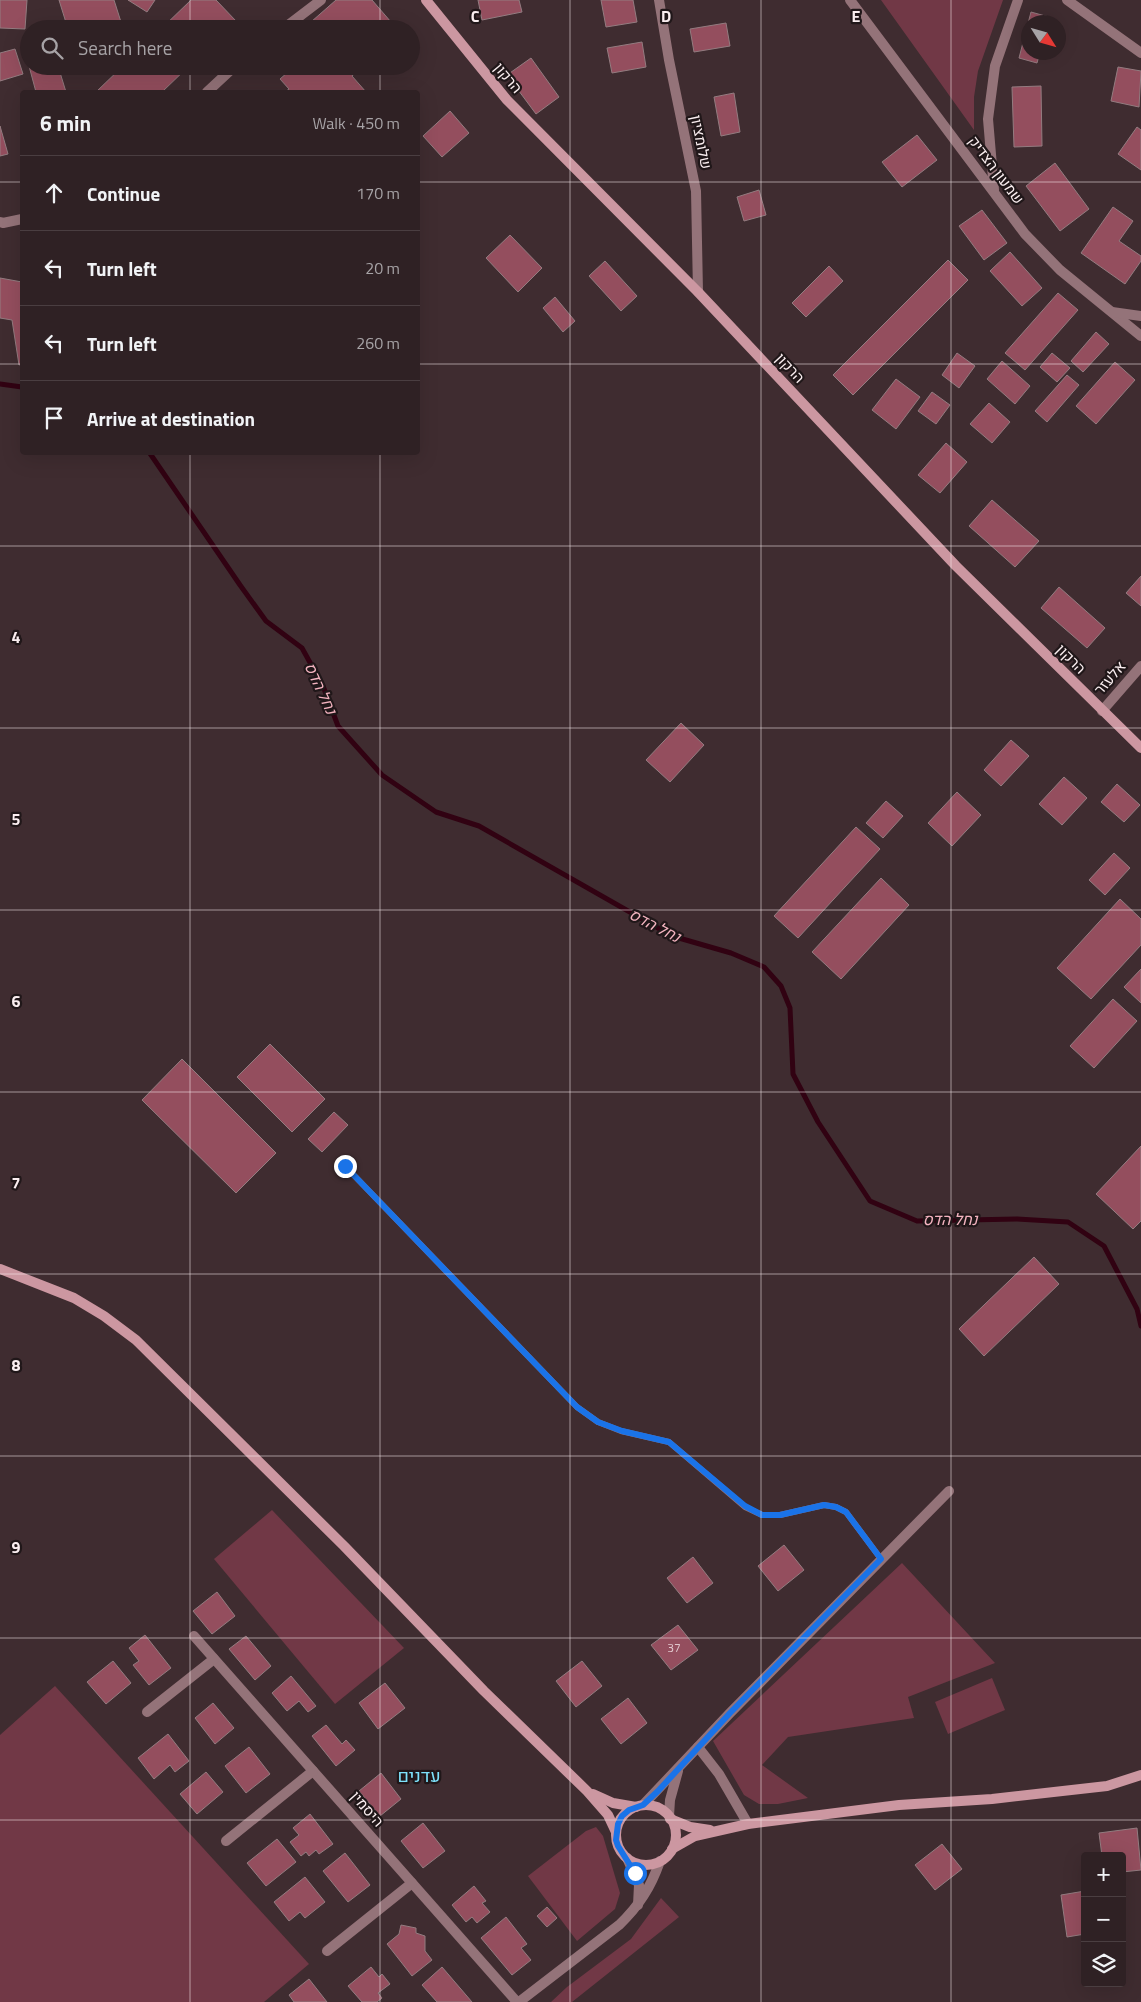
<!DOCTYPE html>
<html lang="en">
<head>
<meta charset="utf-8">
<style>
  :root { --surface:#2f2124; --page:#3b2e31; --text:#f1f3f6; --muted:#a7a3a6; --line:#4a3e41 }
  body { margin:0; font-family:"Titillium Web",Heebo,sans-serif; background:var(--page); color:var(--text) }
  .controls { position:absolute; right:15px; bottom:15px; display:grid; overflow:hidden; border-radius:5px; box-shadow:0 5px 20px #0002 }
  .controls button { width:45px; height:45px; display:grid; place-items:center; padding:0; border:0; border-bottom:1px solid var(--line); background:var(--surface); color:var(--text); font:25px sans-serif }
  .compass { position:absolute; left:1021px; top:15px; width:45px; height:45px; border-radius:50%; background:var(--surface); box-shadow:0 5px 20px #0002; rotate:127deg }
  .stop { position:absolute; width:15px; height:15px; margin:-11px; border:4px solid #1a73e8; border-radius:50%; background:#fff }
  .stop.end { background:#1a73e8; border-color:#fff; box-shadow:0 1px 5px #0008 }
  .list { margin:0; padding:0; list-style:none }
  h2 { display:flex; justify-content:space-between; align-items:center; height:65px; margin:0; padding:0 20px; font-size:21px }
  h2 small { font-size:16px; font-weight:400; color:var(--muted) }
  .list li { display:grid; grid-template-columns:32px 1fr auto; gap:15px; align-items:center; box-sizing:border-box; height:75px; padding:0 20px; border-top:1px solid var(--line) }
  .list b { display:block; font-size:19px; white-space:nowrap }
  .list em { font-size:16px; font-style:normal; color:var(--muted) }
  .icon { flex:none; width:28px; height:28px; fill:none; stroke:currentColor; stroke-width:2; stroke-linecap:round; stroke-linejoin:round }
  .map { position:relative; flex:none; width:1141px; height:2002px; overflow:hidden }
  .search { position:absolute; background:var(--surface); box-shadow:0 5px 20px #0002; left:20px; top:20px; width:400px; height:55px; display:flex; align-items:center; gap:12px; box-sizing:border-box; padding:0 18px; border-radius:28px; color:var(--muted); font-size:19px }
  .panel { position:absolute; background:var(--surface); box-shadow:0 5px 20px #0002; left:20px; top:90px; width:400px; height:365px; border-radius:5px }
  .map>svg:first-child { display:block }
  .green { fill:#713846 }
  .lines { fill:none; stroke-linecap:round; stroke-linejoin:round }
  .stream { stroke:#310212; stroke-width:5 }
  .building { fill:#944e5e; stroke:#937c80 }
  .lane { stroke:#947379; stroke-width:6 }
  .street { stroke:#947379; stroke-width:10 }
  .secondary { stroke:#cc97a1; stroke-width:10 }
  .route { stroke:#1a73e8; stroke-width:6 }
  .grid { fill:none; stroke:#faeef0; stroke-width:1; stroke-opacity:0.55 }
  .labels { text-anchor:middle; stroke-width:4.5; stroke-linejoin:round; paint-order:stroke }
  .number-label { font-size:12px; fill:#e0c6cc }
  .street-label { font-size:15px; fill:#faeef0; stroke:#201719 }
  .water-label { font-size:16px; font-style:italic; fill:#f3b3bf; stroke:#201719 }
  .quarter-label { font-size:18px; fill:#7ee2fb; stroke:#201719 }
  .grid-label { font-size:16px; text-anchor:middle; font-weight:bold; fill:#faeef0; stroke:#201719; stroke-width:4.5; stroke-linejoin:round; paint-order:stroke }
</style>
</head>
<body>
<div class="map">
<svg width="1141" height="2002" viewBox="0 0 1141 2002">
  <rect width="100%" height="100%" fill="#3f2c30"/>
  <g class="green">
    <path d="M881 0H1003L978 71 974 97V130Z"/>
    <path d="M272 1510 404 1648 335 1704 214 1559Z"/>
    <path d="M902 1563 995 1663 908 1697 914 1718 788 1737 762 1765 808 1798 778 1804H759L744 1795 713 1741Z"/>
    <path d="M992 1678 1005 1710 948 1734 935 1702Z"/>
    <path d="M55 1686 309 1964 264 2002H0V1735Z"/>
    <path d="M596 1827 603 1836 620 1893 615 1909 577 1941 528 1876 586 1831Z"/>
    <path d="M661 1898 679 1917 572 2002H551L567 1987 631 1939Z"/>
  </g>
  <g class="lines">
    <g class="stream">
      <path d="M0 384 22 387"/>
      <path d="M149 452 240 585 266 621 302 648 323 686 338 726 382 775 436 812 479 826 672 936 731 953 764 967 781 986 790 1008 793 1074 818 1122 870 1201 917 1221 1017 1219 1068 1222 1104 1246 1137 1309 1141 1326"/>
    </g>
  </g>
  <g class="building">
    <path d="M0 0H27L25 29 0 28Z"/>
    <path d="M59 0H114L121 22 102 29H68Z"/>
    <path d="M128 0H155L147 12Z"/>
    <path d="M191 0H216L236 21 228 29H161Z"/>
    <path d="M336 0H372L391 22 383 29H303Z"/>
    <path d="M478 0H519L522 12 482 20Z"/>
    <path d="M601 0H633L637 22 606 27Z"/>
    <path d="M1031 12 1049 17 1048 22H1028V52H1040L1037 63 1019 58Z"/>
    <path d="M726 23 730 46 694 52 690 29Z"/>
    <path d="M642 42 646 67 612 73 607 48Z"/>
    <path d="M15 49 23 74 0 81V53Z"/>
    <path d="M531 58 559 97 536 114 507 75Z"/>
    <path d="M29 66H58L66 92H36Z"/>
    <path d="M123 66H189L162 92H96Z"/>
    <path d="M295 66H363L352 76 366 92H285L289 89 280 79Z"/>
    <path d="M1118 67 1141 71 1139 107 1111 101Z"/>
    <path d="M1041 86 1042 146 1014 147 1012 87Z"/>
    <path d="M734 93 740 132 721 136 714 97Z"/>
    <path d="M450 111 469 133 442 157 423 136Z"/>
    <path d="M0 126 8 154 0 156Z"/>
    <path d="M1137 127 1141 130V170L1118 154Z"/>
    <path d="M917 135 937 160 902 187 882 162Z"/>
    <path d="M1055 163 1089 209 1060 231 1026 186Z"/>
    <path d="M759 190 766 215 744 221 737 197Z"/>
    <path d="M1113 207 1133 221 1119 241 1141 256V261L1125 284 1081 253Z"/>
    <path d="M982 210 1007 243 984 260 959 226Z"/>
    <path d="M510 235 542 268 518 292 486 258Z"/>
    <path d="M1010 252 1042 288 1022 306 990 271Z"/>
    <path d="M948 260 968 280 853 395 833 375Z"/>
    <path d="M605 261 637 296 621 311 589 276Z"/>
    <path d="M829 266 843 281 806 317 792 303Z"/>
    <path d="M0 278 22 282V364L19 365 12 320 0 318Z"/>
    <path d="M1058 293 1078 310 1025 370 1005 353Z"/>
    <path d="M555 297 575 321 563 332 543 308Z"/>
    <path d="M1096 332 1109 344 1083 372 1071 361Z"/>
    <path d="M957 353 975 366 959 388 942 375Z"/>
    <path d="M1052 353 1070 368 1057 382 1040 367Z"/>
    <path d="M1002 361 1030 386 1015 404 987 379Z"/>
    <path d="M1115 362 1135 380 1096 424 1076 406Z"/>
    <path d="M1067 375 1079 385 1047 422 1035 411Z"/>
    <path d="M896 379 920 397 896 429 872 410Z"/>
    <path d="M932 392 950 405 936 424 918 411Z"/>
    <path d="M989 403 1010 422 992 443 970 424Z"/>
    <path d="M946 443 967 462 940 493 918 475Z"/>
    <path d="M992 500 1039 541 1015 567 969 526Z"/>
    <path d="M1141 576V606L1126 593Z"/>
    <path d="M1059 587 1105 628 1087 648 1041 608Z"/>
    <path d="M681 723 704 745 670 782 646 760Z"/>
    <path d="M1011 740 1029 756 1001 786 984 770Z"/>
    <path d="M1064 777 1087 798 1062 825 1039 804Z"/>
    <path d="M1117 784 1140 805 1124 822 1101 802Z"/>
    <path d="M957 792 981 815 952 846 928 823Z"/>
    <path d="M886 801 903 816 883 838 866 823Z"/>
    <path d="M856 827 880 849 798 938 774 916Z"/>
    <path d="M1114 853 1130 868 1105 895 1089 880Z"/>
    <path d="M881 878 909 905 841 979 812 952Z"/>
    <path d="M1120 899 1141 919V945L1091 999 1057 968Z"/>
    <path d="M1141 969V1003L1124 987Z"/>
    <path d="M1113 999 1137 1021 1094 1068 1070 1046Z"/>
    <path d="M270 1044 325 1099 292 1132 237 1077Z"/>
    <path d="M182 1059 276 1153 236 1193 142 1100Z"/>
    <path d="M334 1112 348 1125 322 1152 308 1139Z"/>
    <path d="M1141 1146V1221L1133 1229 1096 1194Z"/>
    <path d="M1034 1257 1059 1284 984 1356 959 1329Z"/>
    <path d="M784 1545 804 1570 778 1591 758 1566Z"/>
    <path d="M693 1557 713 1583 687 1603 667 1578Z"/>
    <path d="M217 1592 235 1616 212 1634 193 1611Z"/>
    <path d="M678 1625 698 1650 671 1670 651 1645Z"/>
    <path d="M145 1635 171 1668 149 1685 133 1665 139 1661 129 1648Z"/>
    <path d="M246 1636 271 1666 255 1680 229 1649Z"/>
    <path d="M113 1661 131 1683 106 1704 87 1682Z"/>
    <path d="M582 1661 602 1686 576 1707 556 1681Z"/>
    <path d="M291 1676 316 1706 308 1712 299 1701 287 1711 272 1693Z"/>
    <path d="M385 1683 405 1708 378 1729 359 1703Z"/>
    <path d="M628 1698 647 1723 621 1744 601 1719Z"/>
    <path d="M213 1703 234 1728 215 1744 195 1718Z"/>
    <path d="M326 1725 342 1744 346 1740 355 1750 336 1766 312 1736Z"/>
    <path d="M168 1734 189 1761 175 1772 170 1765 154 1779 138 1758Z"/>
    <path d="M249 1747 270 1774 246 1793 225 1766Z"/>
    <path d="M206 1772 223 1792 197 1814 180 1794Z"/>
    <path d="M381 1773 401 1799 380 1816 359 1791Z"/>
    <path d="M310 1814 333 1844 319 1854 316 1850 309 1856 306 1852 301 1856 290 1842 299 1835 293 1828Z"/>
    <path d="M423 1823 445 1851 423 1868 401 1841Z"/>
    <path d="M1137 1828 1141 1870 1122 1872V1856H1102L1099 1833Z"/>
    <path d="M277 1839 296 1862 266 1886 247 1863Z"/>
    <path d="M942 1844 962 1869 935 1890 915 1865Z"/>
    <path d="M345 1853 370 1885 348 1902 323 1871Z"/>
    <path d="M305 1877 325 1902 305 1918 300 1912 289 1921 274 1902Z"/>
    <path d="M474 1886 486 1901 482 1903 490 1912 477 1923 472 1917 466 1922 452 1905Z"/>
    <path d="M1085 1891V1934L1067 1937 1061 1895Z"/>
    <path d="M547 1907 557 1918 547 1927 537 1916Z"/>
    <path d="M506 1917 527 1944 521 1948 531 1960 512 1975 481 1938Z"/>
    <path d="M401 1925 416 1928V1933L425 1936V1951L432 1960 412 1976 387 1944 399 1934Z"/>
    <path d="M371 1967 379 1977 382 1974 390 1984 378 1993 382 1998 377 2002H362L348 1986Z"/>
    <path d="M442 1967 472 2002H437L422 1985Z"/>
    <path d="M309 1979 327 2002H294L289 1995Z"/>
  </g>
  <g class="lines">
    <path class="lane" d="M345 1166 577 1407 598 1422 621 1431 669 1442 745 1507 762 1515H780L824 1505 836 1507 846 1512 881 1559"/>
    <g class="street">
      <path d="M659 0 669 60 696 191 698 292"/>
      <path d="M850 0 1025 234 1060 270 1141 336"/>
      <path d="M1067 0 1141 53"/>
      <path d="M283 29 321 0"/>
      <path d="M207 92 235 66"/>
      <path d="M994 190 988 119 995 66 1018 0"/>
      <path d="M0 222 3 223 22 219"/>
      <path d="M1112 312 1141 316"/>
      <path d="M1102 711 1141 666"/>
      <path d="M194 1636 517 2002"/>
      <path d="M147 1712 214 1659"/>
      <path d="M698 1747 719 1774 748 1824"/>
      <path d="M643 1805 730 1713 949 1491"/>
      <path d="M669 1816 670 1800 678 1771"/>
      <path d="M226 1841 313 1771"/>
      <path d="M627 1858 639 1885 638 1905"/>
      <path d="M327 1951 412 1883"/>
      <path d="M519 2002 619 1925C639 1906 651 1887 660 1861"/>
    </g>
    <g class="secondary">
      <path d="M426 0 507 100 698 292 956 566 1141 748"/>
      <path d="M0 1269 74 1298 104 1316 136 1340 344 1546 484 1691 587 1791 608 1815 616 1832"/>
      <path d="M593 1794 613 1803 636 1807"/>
      <circle cx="646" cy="1835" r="30"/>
      <path d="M670 1819 690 1827 710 1830"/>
      <path d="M672 1849 695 1836 748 1824 899 1805 992 1799 1107 1786 1141 1775"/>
    </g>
  </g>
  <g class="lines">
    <path class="route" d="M345 1166 577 1407 598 1422 622 1431 669 1442 745 1506 762 1515H780L824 1505 836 1507 846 1512 881 1559 730 1713 658 1791 643 1805 629 1810 622 1816 618 1824 616 1840 618 1846 635 1873"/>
  </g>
  <path class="grid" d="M190 0V29M380 0V29M570 0V2002M761 0V2002M951 0V2002M190 66V92M380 66V92M0 182H22M418 182H1141M0 364H22M418 364H1141M190 452V2002M380 452V2002M0 546H1141M0 728H1141M0 910H1141M0 1092H1141M0 1274H1141M0 1456H1141M0 1638H1141M0 1820H1141"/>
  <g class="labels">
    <g class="number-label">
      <text x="674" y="1652">37</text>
    </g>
    <g class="street-label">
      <text transform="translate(508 78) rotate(50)" y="5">הרקון</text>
      <text transform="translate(701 142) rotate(78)" y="5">שלומציון</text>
      <text transform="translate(996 170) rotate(53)" y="5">שמעון הצדיק</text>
      <text transform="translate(790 368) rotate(47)" y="5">הרקון</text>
      <text transform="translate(1071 659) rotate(45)" y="5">הרקון</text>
      <text transform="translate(1110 678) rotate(-49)" y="5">אלעזר</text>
      <text transform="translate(367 1809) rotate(49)" y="5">היסמין</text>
    </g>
    <g class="water-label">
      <text transform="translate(321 688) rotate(65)" y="6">נחל הדס</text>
      <text transform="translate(655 925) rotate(27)" y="6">נחל הדס</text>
      <text x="950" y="1225">נחל הדס</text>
    </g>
    <g class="quarter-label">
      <text x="419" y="1782">עדנים</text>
    </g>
  </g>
  <g class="grid-label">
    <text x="475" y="22">C</text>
    <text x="666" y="22">D</text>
    <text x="856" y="22">E</text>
    <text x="16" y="643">4</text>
    <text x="16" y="825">5</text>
    <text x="16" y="1007">6</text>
    <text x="16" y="1189">7</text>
    <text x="16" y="1371">8</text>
    <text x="16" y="1553">9</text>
  </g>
</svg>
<div class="controls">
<button>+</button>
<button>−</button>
<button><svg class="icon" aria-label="layers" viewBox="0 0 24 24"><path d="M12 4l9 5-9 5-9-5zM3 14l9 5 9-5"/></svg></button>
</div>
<svg class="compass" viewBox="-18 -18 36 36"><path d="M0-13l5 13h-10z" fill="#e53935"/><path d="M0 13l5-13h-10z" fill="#a7a3a6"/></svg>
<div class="stop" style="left:635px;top:1873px"></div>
<div class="stop end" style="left:345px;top:1166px"></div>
<div class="search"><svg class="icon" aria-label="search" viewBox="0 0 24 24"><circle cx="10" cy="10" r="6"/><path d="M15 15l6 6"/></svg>Search here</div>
<section class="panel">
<h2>6 min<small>Walk · 450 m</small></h2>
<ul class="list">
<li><svg class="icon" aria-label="ahead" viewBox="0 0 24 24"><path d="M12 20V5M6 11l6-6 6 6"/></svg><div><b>Continue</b></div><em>170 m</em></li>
<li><svg class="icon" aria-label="left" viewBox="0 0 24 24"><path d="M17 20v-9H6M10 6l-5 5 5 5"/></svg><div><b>Turn left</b></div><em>20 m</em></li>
<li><svg class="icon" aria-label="left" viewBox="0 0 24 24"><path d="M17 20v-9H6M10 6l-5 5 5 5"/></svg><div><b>Turn left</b></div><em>260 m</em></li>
<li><svg class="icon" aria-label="arrive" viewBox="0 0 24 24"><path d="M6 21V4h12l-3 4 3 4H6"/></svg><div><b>Arrive at destination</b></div></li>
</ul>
</section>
</div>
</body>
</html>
